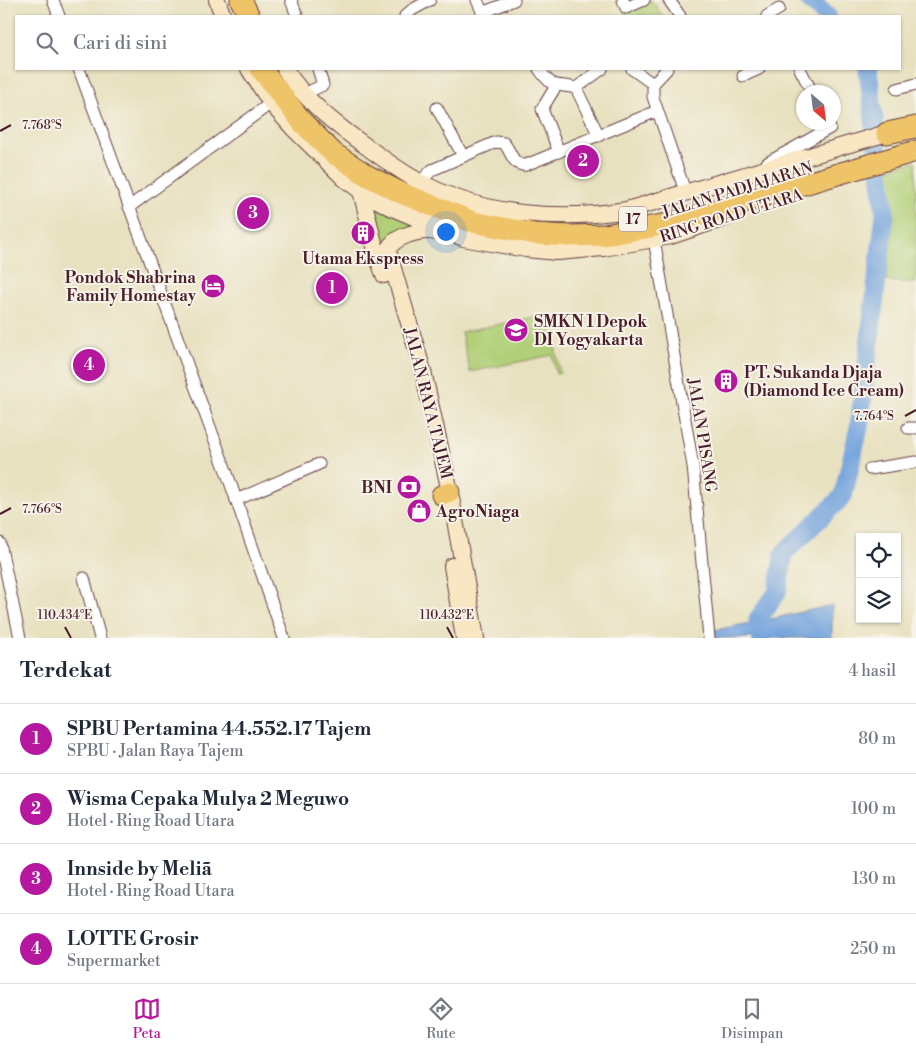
<!DOCTYPE html>
<html lang="id">
<head>
<meta charset="utf-8">
<style>
  :root { --surface:#fff; --page:#f6f6f7; --text:#1f2937; --muted:#747a83; --line:#e0e1e3; --accent:#b5179e }
  body { margin:0; font-family:"Libre Bodoni",serif; background:var(--page); color:var(--text) }
  .controls { position:absolute; right:15px; bottom:15px; display:grid; overflow:hidden; border-radius:0px; box-shadow:0 1px 4px #0004 }
  .controls button { width:45px; height:45px; display:grid; place-items:center; padding:0; border:0; border-bottom:1px solid var(--line); background:var(--surface); color:var(--text); font:25px sans-serif }
  .compass { position:absolute; left:796px; top:85px; width:45px; height:45px; border-radius:50%; background:var(--surface); box-shadow:0 1px 4px #0004; rotate:152deg }
  .you { position:absolute; left:445px; top:231px; width:18px; height:18px; margin:-12px; border:4px solid #fff; border-radius:50%; background:#1a73e8; box-shadow:0 0 0 8px #1a73e833 }
  .badge { display:grid; place-items:center; width:32px; height:32px; border-radius:50%; background:var(--accent); color:#fff; font-size:16px; font-weight:700 }
  .pin { position:absolute; translate:-50% -50%; border:2px solid #fff; box-shadow:0 1px 5px #0006 }
  .list { margin:0; padding:0; list-style:none }
  h2 { display:flex; justify-content:space-between; align-items:center; height:65px; margin:0; padding:0 20px; font-size:21px }
  h2 small { font-size:16px; font-weight:400; color:var(--muted) }
  .list li { display:grid; grid-template-columns:32px 1fr auto; gap:15px; align-items:center; box-sizing:border-box; height:70px; padding:0 20px; border-top:1px solid var(--line) }
  .list b { display:block; font-size:19px; white-space:nowrap }
  .list p { margin:0; font-size:16px; white-space:nowrap; color:var(--muted) }
  .list em { font-size:16px; font-style:normal; color:var(--muted) }
  .icon { flex:none; width:28px; height:28px; fill:none; stroke:currentColor; stroke-width:2; stroke-linecap:round; stroke-linejoin:round }
  .map { position:relative; flex:none; width:916px; height:638px; overflow:hidden }
  .search { position:absolute; background:var(--surface); box-shadow:0 1px 4px #0004; left:15px; right:15px; top:15px; height:55px; display:flex; align-items:center; gap:12px; box-sizing:border-box; padding:0 18px; border-radius:0px; color:var(--muted); font-size:19px }
  .sheet { height:345px; background:var(--surface) }
  nav { display:flex; justify-content:space-around; align-items:center; box-sizing:border-box; height:70px; border-top:1px solid var(--line); background:var(--surface); font-size:14px; color:var(--muted) }
  nav a { display:grid; justify-items:center; gap:2px }
  nav .on { color:var(--accent) }
  .map>svg:first-child { display:block }
  .green { fill:#b0cf77; stroke:#7d7751 }
  .water { fill:#72a3dd; stroke:#5e6184 }
  .lines { fill:none; stroke-linecap:round; stroke-linejoin:round }
  .river { stroke:#72a3dd; stroke-width:19 }
  .street-casing { stroke:#623c41; stroke-width:13 }
  .secondary-casing { stroke:#623c41; stroke-width:18 }
  .primary-casing { stroke:#623c41; stroke-width:21 }
  .highway-casing { stroke:#623c41; stroke-width:23 }
  .street { stroke:#fff; stroke-width:11 }
  .secondary { stroke:#f9e7c3; stroke-width:16 }
  .primary { stroke:#efc469; stroke-width:19 }
  .highway { stroke:#efc469; stroke-width:21 }
  .ticks { fill:none; stroke:#4a1f2b; stroke-width:2 }
  .labels { text-anchor:middle; stroke-width:4; stroke-linejoin:round; paint-order:stroke }
  .shield { fill:#f7f3e8; stroke:#7e5f64; stroke-width:1 }
  .shield-label { font-size:15px; font-weight:bold; fill:#4a1f2b }
  .street-label { font-size:16px; fill:#4a1f2b; stroke:#f7f3e8 }
  .poi-label { font-size:16px; font-weight:bold; fill:#4a1f2b; stroke:#f7f3e8; text-anchor:start }
  .ticks-label { font-size:12px; text-anchor:middle; fill:#4a1f2b; stroke:#f7f3e8; stroke-width:4; stroke-linejoin:round; paint-order:stroke }
</style>
</head>
<body>
<div class="map">
<svg width="916" height="638" viewBox="0 0 916 638">
  <rect width="100%" height="100%" fill="#f7f3e8"/>
  <filter id="ink" filterUnits="userSpaceOnUse"><feTurbulence type="fractalNoise" baseFrequency=".02" numOctaves="2"/><feDisplacementMap in="SourceGraphic" scale="10" xChannelSelector="R" yChannelSelector="G"/><feConvolveMatrix kernelMatrix="1 2 1 2 8 2 1 2 1" color-interpolation-filters="sRGB"/></filter>
  <filter id="wash" filterUnits="userSpaceOnUse"><feTurbulence type="fractalNoise" baseFrequency=".0096" numOctaves="4" result="noise"/><feDisplacementMap in="SourceGraphic" scale="20" xChannelSelector="R" yChannelSelector="G"/><feGaussianBlur stdDeviation="1.12" result="paint"/><feColorMatrix in="noise" values="0 0 0 0 0 0 0 0 0 0 0 0 0 0 0 0 0 1.4 0 .05"/><feComposite in="paint" operator="in"/></filter>
  <g filter="url(#wash)">
    <rect width="100%" height="100%" fill="#e8e1c0"/>
    <g class="green">
      <path d="M647 0H651L663 16H624L625 9Z"/>
      <path d="M916 161V283L886 281 891 216 882 171Z"/>
      <path d="M365 196 429 229 386 254Z"/>
      <path d="M549 314 560 373 556 374 552 355 470 372 461 332Z"/>
    </g>
    <g class="water">
      <path d="M832 605V638H770L767 620Z"/>
      <path d="M755 622 758 638H711L710 631Z"/>
    </g>
    <g class="lines">
      <g class="river">
        <path d="M809 0 827 16"/>
        <path d="M761 638 758 619 777 593 784 553 843 496 859 427 885 214 868 69"/>
      </g>
    </g>
  </g>
  <g filter="url(#ink)">
    <g class="lines">
      <defs>
        <g id="street">
          <path d="M53 0 59 16"/>
          <path d="M291 0 297 16"/>
          <path d="M477 0 484 16"/>
          <path d="M623 0 626 8 644 0"/>
          <path d="M669 0 680 16"/>
          <path d="M482 13 514 0"/>
          <path d="M405 16 412 10 430 0"/>
          <path d="M767 16 779 9"/>
          <path d="M79 69 229 479 284 638"/>
          <path d="M539 69C554 90 554 83 576 88L599 136"/>
          <path d="M632 69 653 84"/>
          <path d="M667 69 653 84V97L686 194"/>
          <path d="M800 69 812 92"/>
          <path d="M743 76 759 69"/>
          <path d="M556 86 542 109 559 152"/>
          <path d="M576 88 602 69"/>
          <path d="M897 89 916 84"/>
          <path d="M304 94 323 85 318 69"/>
          <path d="M437 108 463 156"/>
          <path d="M767 163 830 128 827 122"/>
          <path d="M423 184 425 177 432 170 496 142 504 143C511 151 513 167 526 165L657 111"/>
          <path d="M129 207 271 103"/>
          <path d="M654 239 693 466 709 638"/>
          <path d="M908 428H916"/>
          <path d="M870 469 916 462"/>
          <path d="M236 500 319 464"/>
          <path d="M0 543 20 638"/>
          <path d="M84 578 100 638"/>
        </g>
        <g id="secondary">
          <path d="M217 0 223 16"/>
          <path d="M249 69 271 103 293 128 345 179 361 191 390 207 463 238 526 249 557 252 603 248 671 236 733 215"/>
          <path d="M285 69C305 101 336 125 367 147 385 160 404 174 424 184 485 216 560 221 627 210L887 133"/>
          <path d="M361 191 377 255 384 275"/>
          <path d="M441 233C438 233 433 231 429 231 416 231 392 237 388 251L423 371 450 492 476 638"/>
          <path d="M452 566 464 638"/>
        </g>
        <path id="primary" d="M441 495 450 492"/>
        <g id="highway">
          <path d="M241 0 249 16"/>
          <path d="M261 69 303 123 333 153 368 176 401 193 473 222 535 234 570 236 604 235 668 224 916 151"/>
          <path d="M887 133 916 127"/>
        </g>
      </defs>
      <use href="#street" class="street-casing"/>
      <use href="#secondary" class="secondary-casing"/>
      <use href="#primary" class="primary-casing"/>
      <use href="#highway" class="highway-casing"/>
      <use href="#street" class="street"/>
      <use href="#secondary" class="secondary"/>
      <use href="#primary" class="primary"/>
      <use href="#highway" class="highway"/>
    </g>
  </g>
  <path class="ticks" d="M0 131 11 125M905 416 916 410M0 514 11 508M65 627 71 638M447 627 453 638"/>
  <defs>
    <symbol id="building-disc" viewBox="-11 -11 22 22"><circle r="9.5" fill="#b5179e" stroke="#f7f3e8"/><path d="M-4-6H4V6H1V3H-1V6H-4ZM-2.5-4.3h1.7v1.8h-1.7ZM.8-4.3h1.7v1.8H.8ZM-2.5-1h1.7V.8h-1.7ZM.8-1h1.7V.8H.8Z" fill="#fff"/></symbol>
    <symbol id="hotel-disc" viewBox="-11 -11 22 22"><circle r="9.5" fill="#b5179e" stroke="#f7f3e8"/><path d="M-6-4.5h1.5V1H6V5H4.5V3h-9V5H-6ZM-4 0a1.8 1.8 0 1 1 3.6 0ZM.5 0V-2.5h3Q6-2.5 6 0Z" fill="#fff"/></symbol>
    <symbol id="school-disc" viewBox="-11 -11 22 22"><circle r="9.5" fill="#b5179e" stroke="#f7f3e8"/><path d="M0-5L7-2L0 1L-7-2ZM-4 1L0 2.5L4 1V4Q0 6-4 4Z" fill="#fff"/></symbol>
    <symbol id="bank-disc" viewBox="-11 -11 22 22"><circle r="9.5" fill="#b5179e" stroke="#f7f3e8"/><path d="M-6-4H6V4H-6ZM0-2.3a2.3 2.3 0 1 0 0 4.6a2.3 2.3 0 1 0 0-4.6Z" fill="#fff"/></symbol>
    <symbol id="shop-disc" viewBox="-11 -11 22 22"><circle r="9.5" fill="#b5179e" stroke="#f7f3e8"/><path d="M-5-2.5h2.3a2.7 3.5 0 0 1 5.4 0H5L5.5 6h-11ZM-1.5-2.5h3a1.5 2.3 0 0 0-3 0Z" fill="#fff"/></symbol>
  </defs>
  <g fill-rule="evenodd">
    <use href="#building-disc" x="349" y="219" width="28" height="28"/>
    <use href="#hotel-disc" x="199" y="272" width="28" height="28"/>
    <use href="#school-disc" x="502" y="316" width="28" height="28"/>
    <use href="#building-disc" x="712" y="367" width="28" height="28"/>
    <use href="#bank-disc" x="395" y="473" width="28" height="28"/>
    <use href="#shop-disc" x="405" y="497" width="28" height="28"/>
  </g>
  <g class="labels">
    <rect class="shield" x="619" y="206.5" width="28" height="25" rx="4"/>
    <g class="shield-label">
      <text x="633" y="224">17</text>
    </g>
    <g class="street-label">
      <text transform="translate(737 189) rotate(-17)" y="6">JALAN PADJAJARAN</text>
      <text transform="translate(731 215) rotate(-17)" y="6">RING ROAD UTARA</text>
      <text transform="translate(429 403) rotate(76)" y="6">JALAN RAYA TAJEM</text>
      <text transform="translate(703 435) rotate(81)" y="6">JALAN PISANG</text>
    </g>
    <g class="poi-label">
      <text x="363" y="264" text-anchor="middle">Utama Ekspress</text>
      <text x="196" y="283" text-anchor="end">Pondok Shabrina<tspan x="196" dy="18">Family Homestay</tspan></text>
      <text x="534" y="327">SMKN 1 Depok<tspan x="534" dy="18">DI Yogyakarta</tspan></text>
      <text x="744" y="378">PT. Sukanda Djaja<tspan x="744" dy="18">(Diamond Ice Cream)</tspan></text>
      <text x="392" y="493" text-anchor="end">BNI</text>
      <text x="436" y="517">AgroNiaga</text>
    </g>
  </g>
  <g class="ticks-label">
    <text x="42" y="129">7.768°S</text>
    <text x="874" y="420">7.764°S</text>
    <text x="42" y="513">7.766°S</text>
    <text x="65" y="619">110.434°E</text>
    <text x="447" y="619">110.432°E</text>
  </g>
</svg>
<div class="controls">
<button><svg class="icon" aria-label="locate" viewBox="0 0 24 24"><circle cx="12" cy="12" r="6"/><path d="M12 2v4M12 18v4M2 12h4M18 12h4"/></svg></button>
<button><svg class="icon" aria-label="layers" viewBox="0 0 24 24"><path d="M12 4l9 5-9 5-9-5zM3 14l9 5 9-5"/></svg></button>
</div>
<svg class="compass" viewBox="-18 -18 36 36"><path d="M0-13l5 13h-10z" fill="#e53935"/><path d="M0 13l5-13h-10z" fill="#747a83"/></svg>
<div class="you"></div>
<div class="pin badge" style="left:332px;top:288px">1</div>
<div class="pin badge" style="left:583px;top:161px">2</div>
<div class="pin badge" style="left:253px;top:213px">3</div>
<div class="pin badge" style="left:89px;top:365px">4</div>
<div class="search"><svg class="icon" aria-label="search" viewBox="0 0 24 24"><circle cx="10" cy="10" r="6"/><path d="M15 15l6 6"/></svg>Cari di sini</div>
</div>
<section class="sheet">
<h2>Terdekat<small>4 hasil</small></h2>
<ul class="list">
<li><span class="badge">1</span><div><b>SPBU Pertamina 44.552.17 Tajem</b><p>SPBU · Jalan Raya Tajem</p></div><em>80 m</em></li>
<li><span class="badge">2</span><div><b>Wisma Cepaka Mulya 2 Meguwo</b><p>Hotel · Ring Road Utara</p></div><em>100 m</em></li>
<li><span class="badge">3</span><div><b>Innside by Meliã</b><p>Hotel · Ring Road Utara</p></div><em>130 m</em></li>
<li><span class="badge">4</span><div><b>LOTTE Grosir</b><p>Supermarket</p></div><em>250 m</em></li>
</ul>
</section>
<nav>
<a class="on"><svg class="icon" aria-label="map" viewBox="0 0 24 24"><path d="M3 6l6-2 6 2 6-2v14l-6 2-6-2-6 2zM9 4v14M15 6v14"/></svg>Peta</a>
<a><svg class="icon" aria-label="directions" viewBox="0 0 24 24"><path d="M12 3l9 9-9 9-9-9zM9 14v-3h6M13 9l2 2-2 2"/></svg>Rute</a>
<a><svg class="icon" aria-label="saved" viewBox="0 0 24 24"><path d="M7 4h10v16l-5-4-5 4z"/></svg>Disimpan</a>
</nav>
</body>
</html>
